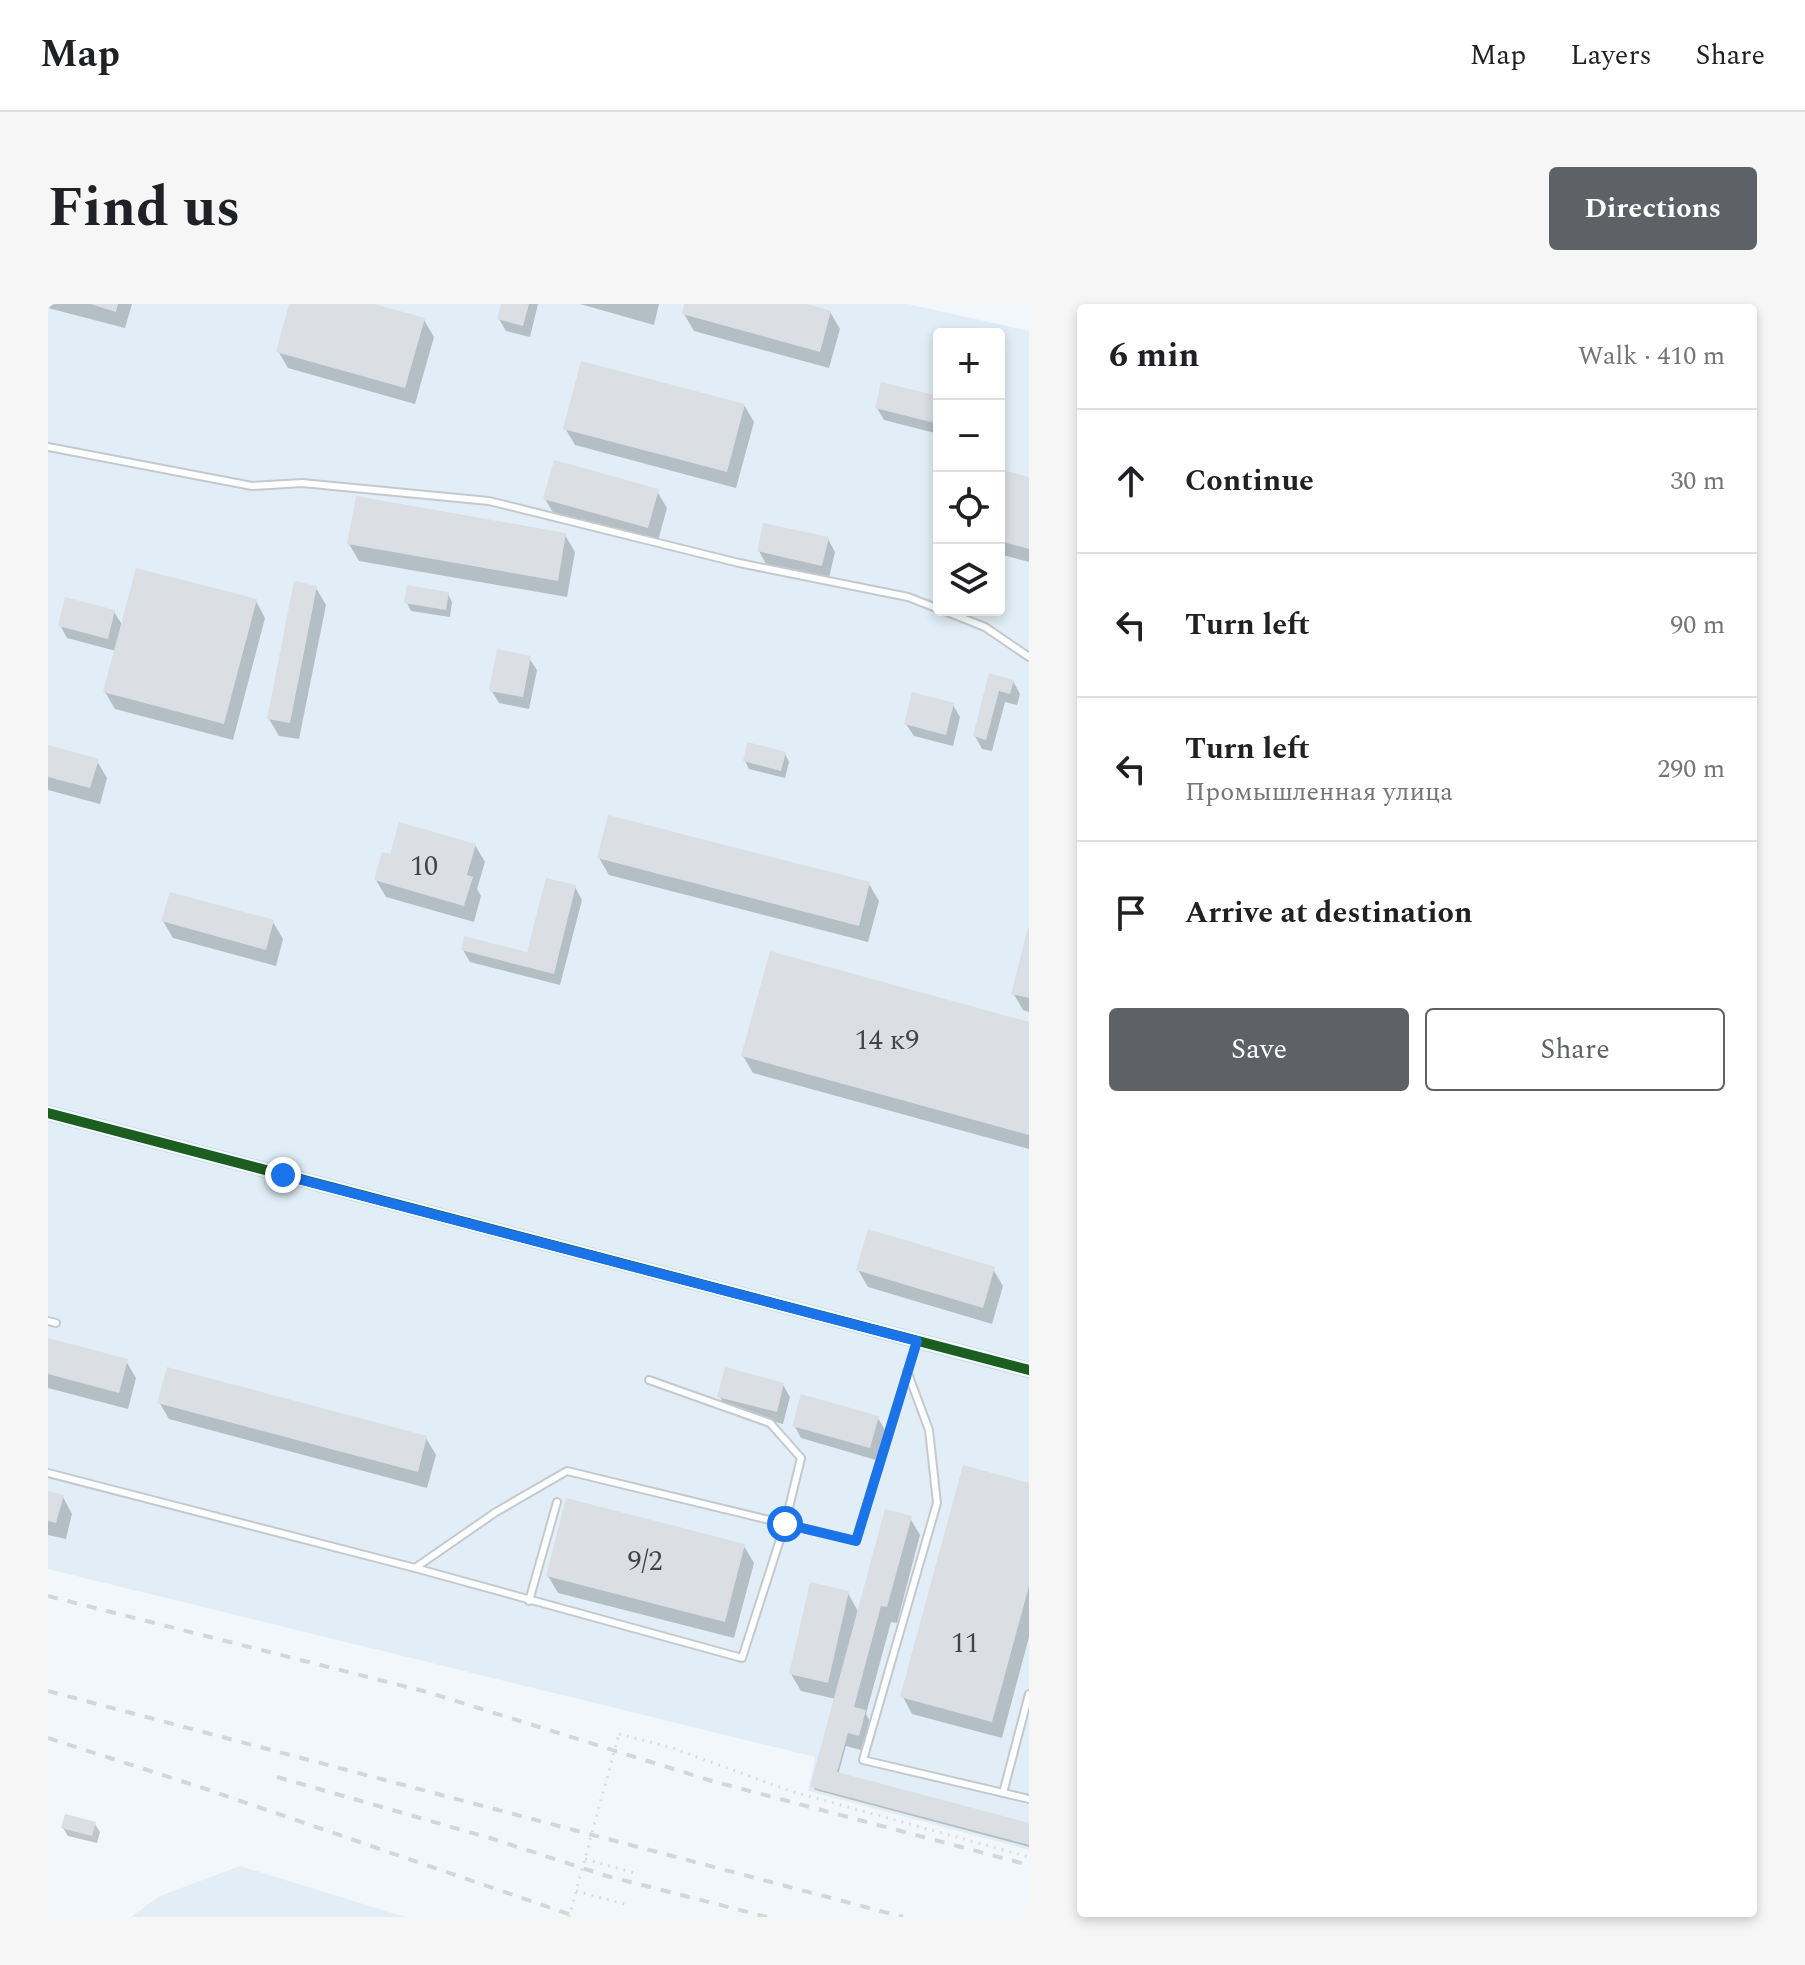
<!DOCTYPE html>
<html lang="en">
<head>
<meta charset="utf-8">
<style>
  :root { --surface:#fff; --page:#f6f6f6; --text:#202124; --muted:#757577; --line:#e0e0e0; --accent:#5e6266 }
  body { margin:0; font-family:Spectral,serif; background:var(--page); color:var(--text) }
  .controls { position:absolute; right:24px; top:24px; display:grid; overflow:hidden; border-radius:8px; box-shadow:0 4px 12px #0003 }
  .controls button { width:72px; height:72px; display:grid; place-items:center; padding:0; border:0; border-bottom:2px solid var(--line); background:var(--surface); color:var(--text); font:40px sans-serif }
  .stop { position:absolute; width:24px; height:24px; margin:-18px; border:6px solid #1a73e8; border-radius:50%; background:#fff }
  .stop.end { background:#1a73e8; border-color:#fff; box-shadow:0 2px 8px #0008 }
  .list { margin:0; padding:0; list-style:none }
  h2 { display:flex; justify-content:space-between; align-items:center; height:104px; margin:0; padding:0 32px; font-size:34px }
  h2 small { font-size:26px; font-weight:400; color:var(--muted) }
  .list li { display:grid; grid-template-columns:52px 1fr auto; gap:24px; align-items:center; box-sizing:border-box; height:144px; padding:0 32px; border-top:2px solid var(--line) }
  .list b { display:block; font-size:30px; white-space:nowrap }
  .list p { margin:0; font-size:26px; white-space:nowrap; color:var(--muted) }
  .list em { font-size:26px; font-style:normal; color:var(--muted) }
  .actions { display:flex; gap:16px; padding:24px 32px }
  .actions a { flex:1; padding:18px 0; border:2px solid var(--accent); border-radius:8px; text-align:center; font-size:28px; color:var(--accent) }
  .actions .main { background:var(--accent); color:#fff }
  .icon { flex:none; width:44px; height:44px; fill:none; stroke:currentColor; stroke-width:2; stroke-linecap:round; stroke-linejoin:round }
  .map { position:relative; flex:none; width:981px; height:1613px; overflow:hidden; border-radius:8px }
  header { display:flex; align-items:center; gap:48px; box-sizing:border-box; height:112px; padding:0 40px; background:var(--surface); border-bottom:2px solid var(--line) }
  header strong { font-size:38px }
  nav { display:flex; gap:44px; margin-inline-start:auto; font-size:28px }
  .intro { display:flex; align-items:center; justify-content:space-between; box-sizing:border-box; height:192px; padding:0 48px }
  h1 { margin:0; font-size:56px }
  .button { padding:20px 36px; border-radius:8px; background:var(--accent); color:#fff; font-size:28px; font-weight:700 }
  main { display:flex; gap:48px; padding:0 48px }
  aside { flex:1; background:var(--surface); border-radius:8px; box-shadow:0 4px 12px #0003 }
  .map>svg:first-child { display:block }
  .built { fill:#e1eef7; fill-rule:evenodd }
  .shadow { fill:#0003 }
  .building { fill:#dbdee3 }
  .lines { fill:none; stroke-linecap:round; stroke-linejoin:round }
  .service-casing { stroke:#c5c9cd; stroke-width:10 }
  .minor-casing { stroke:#c5c9cd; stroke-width:16 }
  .path { stroke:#dbddde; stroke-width:3; stroke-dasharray:2 6; stroke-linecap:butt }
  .service { stroke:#fdfefe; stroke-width:6 }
  .minor { stroke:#fdfefe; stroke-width:12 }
  .rail { stroke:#d5d7d7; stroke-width:4; stroke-dasharray:10 10; stroke-linecap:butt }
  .path-bridge { stroke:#dbddde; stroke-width:3; stroke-dasharray:2 6; stroke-linecap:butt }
  .cycleway-casing { stroke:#eef8ff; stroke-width:15 }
  .cycleway { stroke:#1b5e20; stroke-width:10 }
  .route { stroke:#1a73e8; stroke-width:10 }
  .labels { text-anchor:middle; stroke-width:6; stroke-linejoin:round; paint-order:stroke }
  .number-label { font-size:28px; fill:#414548 }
</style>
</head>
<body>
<header>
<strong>Map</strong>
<nav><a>Map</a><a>Layers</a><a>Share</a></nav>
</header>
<div class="intro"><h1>Find us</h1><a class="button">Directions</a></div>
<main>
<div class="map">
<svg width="981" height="1613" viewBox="0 0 981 1613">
  <rect width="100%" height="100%" fill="#f2f7fb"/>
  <g class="built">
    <path d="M0 0H860L981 27V1546L760 1487 767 1453 0 1265ZM891 30H951V306H891Z"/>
    <path d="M192 1562 357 1613H83L112 1592Z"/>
  </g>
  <g class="shadow">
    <path d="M0 0H84L77 24 0 4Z"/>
    <path d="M243 0H319L376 16 386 33 367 100 240 64 230 47Z"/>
    <path d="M455 0H490L482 33 458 27 451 15Z"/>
    <path d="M532 0H611L606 21Z"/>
    <path d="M638 0H752L782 8 792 25 781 64 646 27 636 10Z"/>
    <path d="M891 94V130L836 116 829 104Z"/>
    <path d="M696 101 706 118 688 184 527 141 517 124Z"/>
    <path d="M951 167 981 175V258L951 250Z"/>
    <path d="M609 187 619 204 609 240 507 212 497 195Z"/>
    <path d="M517 231 527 248 519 293 311 257 301 240Z"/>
    <path d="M780 235 787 248 781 274 718 260 711 247Z"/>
    <path d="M268 284 278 301 251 435 231 432 221 415Z"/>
    <path d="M400 290 404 298 402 313 363 307 359 299Z"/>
    <path d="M208 297 217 314 185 436 67 405 57 388 68 347 19 334 12 321 66 308 75 322Z"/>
    <path d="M481 354 489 366 481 405 451 399 443 386Z"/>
    <path d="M943 372 965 377 972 390 969 401 957 398 944 447 934 445 927 432Z"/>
    <path d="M905 401 912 413 905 442 866 432 858 420Z"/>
    <path d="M0 443 49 457 59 474 52 500 0 486Z"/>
    <path d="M737 450 741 458 737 474 701 465 697 457Z"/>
    <path d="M427 541 437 558 429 585 433 592 426 618 338 593 328 576 343 552Z"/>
    <path d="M551 554 821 580 831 597 820 638 561 571Z"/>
    <path d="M527 583 534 596 512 681 422 658 415 646 480 650Z"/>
    <path d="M115 617 225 618 235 635 228 662 125 634Z"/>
    <path d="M981 628V708L975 706 965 689Z"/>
    <path d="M981 720V845L705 769 695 752Z"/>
    <path d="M945 965 955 982 944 1020 820 983 810 966Z"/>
    <path d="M0 1036 78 1057 88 1074 80 1105 0 1084Z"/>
    <path d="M735 1081 742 1093 735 1120 679 1105 672 1093Z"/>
    <path d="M111 1098 378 1134 388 1151 379 1184 121 1115Z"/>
    <path d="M830 1114 837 1126 828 1156 753 1134 746 1121Z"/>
    <path d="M981 1181V1333L954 1434 864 1410 855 1393Z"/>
    <path d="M0 1189 15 1193 24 1210 18 1235 0 1231Z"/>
    <path d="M862 1214 872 1231 849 1319 843 1318 818 1410 826 1425 820 1448 798 1442 790 1471 981 1521V1543L767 1486 765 1483 788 1395 753 1387 743 1370 800 1289 811 1309Z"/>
    <path d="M696 1242 706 1259 686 1334 510 1289 500 1272Z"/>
    <path d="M47 1520 52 1528 49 1539 20 1532 15 1524Z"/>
  </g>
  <g class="building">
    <path d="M42 0H70L68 8Z"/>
    <path d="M241 0H326L377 14 357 84 228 48Z"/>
    <path d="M453 0H481L475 22 449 15Z"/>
    <path d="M636 0H759L783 7 772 48 634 10Z"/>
    <path d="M533 57 697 100 679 168 515 125Z"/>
    <path d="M833 78 891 92V120L827 104Z"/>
    <path d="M506 156 611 185 600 224 495 195Z"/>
    <path d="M951 165 981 173V245L951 237Z"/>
    <path d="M308 192 518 229 510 277 299 240Z"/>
    <path d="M715 219 781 233 774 262 709 247Z"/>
    <path d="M88 264 209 295 176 420 55 388Z"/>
    <path d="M246 277 269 282 242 419 219 415Z"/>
    <path d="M359 281 401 288 398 306 356 299Z"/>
    <path d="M17 293 67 306 60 335 10 322Z"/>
    <path d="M449 345 483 352 475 393 441 387Z"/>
    <path d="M941 369 966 376 962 390 951 387 938 436 925 432Z"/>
    <path d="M864 388 906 399 898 431 856 420Z"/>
    <path d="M699 438 738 448 733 467 695 457Z"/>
    <path d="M0 441 51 455 42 484 0 473Z"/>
    <path d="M560 511 822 578 811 622 549 554Z"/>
    <path d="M351 518 428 540 419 571 425 573 416 602 326 576 334 548 342 550Z"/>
    <path d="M498 574 528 581 506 670 413 646 416 632 479 648Z"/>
    <path d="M122 588 226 616 218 646 113 617Z"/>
    <path d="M980 624H981V694L963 690Z"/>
    <path d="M722 647 981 718V831L693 752Z"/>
    <path d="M820 925 947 963 935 1004 808 966Z"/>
    <path d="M0 1034 80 1055 71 1089 0 1070Z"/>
    <path d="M119 1063 379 1132 370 1168 109 1099Z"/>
    <path d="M677 1063 736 1079 729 1108 669 1093Z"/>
    <path d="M753 1090 831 1112 822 1144 744 1122Z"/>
    <path d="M915 1161 981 1179V1282L944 1418 852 1393Z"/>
    <path d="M0 1187 16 1191 8 1219 0 1217Z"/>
    <path d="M518 1194 697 1240 677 1318 498 1272Z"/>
    <path d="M837 1205 864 1212 839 1303 833 1302 806 1403 818 1406 811 1432 800 1429 789 1468 981 1519V1541L762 1483Z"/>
    <path d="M762 1278 801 1287 780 1379 741 1370Z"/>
    <path d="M17 1510 48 1518 44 1532 13 1524Z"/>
  </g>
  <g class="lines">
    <defs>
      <g id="service">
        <path d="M0 143 204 182 254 179 441 197 691 259 860 293 891 305"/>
        <path d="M894 306 937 323 981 353"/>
        <path d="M0 1017 8 1019"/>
        <path d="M859 1067 881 1126 889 1199 815 1456 981 1495"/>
        <path d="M0 1169 367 1264 694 1354 737 1220 753 1154 722 1119 601 1076"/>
        <path d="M367 1264 448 1208 519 1167 808 1237 869 1037"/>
        <path d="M481 1297 509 1198"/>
        <path d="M955 1489 981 1390"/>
      </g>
      <path id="minor" d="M0 809 981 1066"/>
    </defs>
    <use href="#service" class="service-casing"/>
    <use href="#minor" class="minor-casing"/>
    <g class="path">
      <path d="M571 1430 625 1444 742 1487 981 1553"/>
      <path d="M537 1555 587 1569"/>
      <path d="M528 1587 580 1601"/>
    </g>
    <use href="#service" class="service"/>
    <use href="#minor" class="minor"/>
    <g class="rail">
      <path d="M0 1292 379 1388 664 1477 981 1561"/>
      <path d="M0 1387 855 1613"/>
      <path d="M0 1434 155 1484 529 1613"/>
      <path d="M229 1473 442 1534 559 1572 719 1613"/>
    </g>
    <path class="path-bridge" d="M521 1613 571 1430"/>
    <defs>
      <path id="cycleway" d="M0 809 981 1066"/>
    </defs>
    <use href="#cycleway" class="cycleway-casing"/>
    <use href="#cycleway" class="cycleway"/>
  </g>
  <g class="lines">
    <path class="route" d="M235 871 869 1037 808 1237 737 1220"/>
  </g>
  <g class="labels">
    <g class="number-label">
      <text x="376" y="571">10</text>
      <text x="839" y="745">14 к9</text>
      <text x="597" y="1266">9/2</text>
      <text x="917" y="1348">11</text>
    </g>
  </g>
</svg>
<div class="controls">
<button>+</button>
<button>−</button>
<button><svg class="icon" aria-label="locate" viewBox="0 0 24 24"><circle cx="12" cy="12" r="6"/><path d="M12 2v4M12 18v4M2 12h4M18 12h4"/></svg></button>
<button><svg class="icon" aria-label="layers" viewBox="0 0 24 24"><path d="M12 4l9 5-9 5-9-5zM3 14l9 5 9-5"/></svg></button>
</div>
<div class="stop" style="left:737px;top:1220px"></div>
<div class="stop end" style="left:235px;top:871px"></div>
</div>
<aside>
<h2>6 min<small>Walk · 410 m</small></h2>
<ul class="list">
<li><svg class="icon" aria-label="ahead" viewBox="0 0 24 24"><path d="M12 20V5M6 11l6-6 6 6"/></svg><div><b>Continue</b></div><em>30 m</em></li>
<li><svg class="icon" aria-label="left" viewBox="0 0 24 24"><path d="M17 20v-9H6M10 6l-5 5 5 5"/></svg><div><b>Turn left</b></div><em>90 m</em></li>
<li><svg class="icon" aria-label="left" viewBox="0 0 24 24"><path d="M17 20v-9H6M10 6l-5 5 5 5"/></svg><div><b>Turn left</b><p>Промышленная улица</p></div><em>290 m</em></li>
<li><svg class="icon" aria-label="arrive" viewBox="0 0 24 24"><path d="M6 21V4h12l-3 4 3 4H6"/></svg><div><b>Arrive at destination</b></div></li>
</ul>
<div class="actions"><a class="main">Save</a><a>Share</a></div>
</aside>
</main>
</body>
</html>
